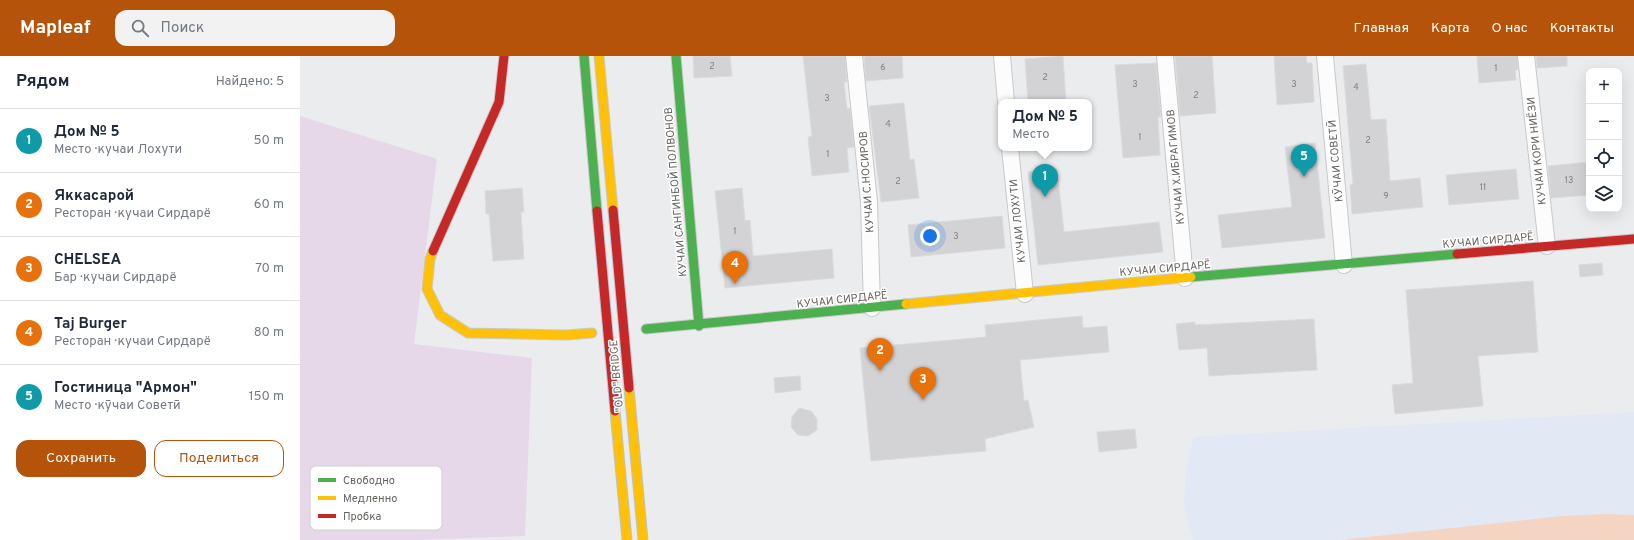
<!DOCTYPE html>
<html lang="ru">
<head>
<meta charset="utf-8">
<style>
  :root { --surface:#fff; --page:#f2f2f3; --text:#1f2937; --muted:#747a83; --line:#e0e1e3; --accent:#b45309 }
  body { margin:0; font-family:Overpass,sans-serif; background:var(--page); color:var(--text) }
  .controls { position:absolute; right:12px; top:12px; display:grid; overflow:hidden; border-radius:8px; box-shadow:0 4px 16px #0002 }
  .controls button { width:36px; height:36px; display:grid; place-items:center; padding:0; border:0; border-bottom:1px solid var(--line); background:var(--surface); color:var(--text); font:20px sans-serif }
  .you { position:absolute; left:630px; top:180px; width:14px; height:14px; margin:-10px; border:3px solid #fff; border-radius:50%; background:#1a73e8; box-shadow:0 0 0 6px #1a73e833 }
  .badge { display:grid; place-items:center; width:26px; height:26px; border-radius:50%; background:var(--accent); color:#fff; font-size:13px; font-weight:700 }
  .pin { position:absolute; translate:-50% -33px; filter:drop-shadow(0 1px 2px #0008) }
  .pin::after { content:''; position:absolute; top:21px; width:14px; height:12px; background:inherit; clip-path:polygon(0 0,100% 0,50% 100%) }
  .popup { position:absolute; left:698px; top:43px; width:94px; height:52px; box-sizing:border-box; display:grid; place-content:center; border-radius:8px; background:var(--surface); filter:drop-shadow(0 1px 3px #0005); font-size:13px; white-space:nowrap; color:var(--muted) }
  .popup b { font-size:15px; color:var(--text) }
  .popup::after { content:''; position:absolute; left:50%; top:100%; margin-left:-8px; border:8px solid transparent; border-top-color:var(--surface) }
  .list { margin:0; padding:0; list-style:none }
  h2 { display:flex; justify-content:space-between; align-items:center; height:52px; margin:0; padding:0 16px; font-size:17px }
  h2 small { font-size:13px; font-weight:400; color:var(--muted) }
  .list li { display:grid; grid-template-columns:26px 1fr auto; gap:12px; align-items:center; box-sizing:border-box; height:64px; padding:0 16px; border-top:1px solid var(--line) }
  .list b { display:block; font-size:15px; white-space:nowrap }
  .list p { margin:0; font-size:13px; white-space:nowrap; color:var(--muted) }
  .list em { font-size:13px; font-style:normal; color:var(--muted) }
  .actions { display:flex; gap:8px; padding:12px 16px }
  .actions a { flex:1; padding:9px 0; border:1px solid var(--accent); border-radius:12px; text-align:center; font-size:14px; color:var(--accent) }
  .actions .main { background:var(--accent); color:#fff }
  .icon { flex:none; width:22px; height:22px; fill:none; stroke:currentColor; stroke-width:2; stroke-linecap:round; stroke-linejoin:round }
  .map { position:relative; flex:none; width:1334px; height:484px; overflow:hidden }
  header { display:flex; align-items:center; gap:24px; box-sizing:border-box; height:56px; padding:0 20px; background:var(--accent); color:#fff }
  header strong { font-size:19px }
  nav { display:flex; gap:22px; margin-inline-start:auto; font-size:14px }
  .search { width:280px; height:36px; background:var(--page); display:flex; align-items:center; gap:10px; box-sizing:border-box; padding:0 14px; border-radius:12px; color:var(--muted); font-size:15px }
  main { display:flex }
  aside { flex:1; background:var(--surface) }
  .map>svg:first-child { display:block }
  .green { fill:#e6d8e9 }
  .sand { fill:#e2e8f4 }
  .water { fill:#f4d4c2 }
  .building { fill:#d3d3d5; stroke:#d9dbde }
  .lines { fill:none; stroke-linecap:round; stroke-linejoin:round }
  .street-casing { stroke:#c8c9c9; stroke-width:18 }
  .fast-casing { stroke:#c9c9c9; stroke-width:11 }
  .slow-casing { stroke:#c9c9c9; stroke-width:11 }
  .jam-casing { stroke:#c9c9c9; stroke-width:11 }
  .street { stroke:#fcfcfc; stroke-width:16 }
  .fast { stroke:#4caf50; stroke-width:9 }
  .slow { stroke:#ffc107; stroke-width:9 }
  .jam { stroke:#c62828; stroke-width:9 }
  .slow-bridge-casing { stroke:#bac4d4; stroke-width:11; stroke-linecap:butt }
  .jam-bridge-casing { stroke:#bac4d4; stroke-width:11; stroke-linecap:butt }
  .slow-bridge { stroke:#ffc107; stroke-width:9 }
  .jam-bridge { stroke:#c62828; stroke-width:9 }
  .labels { text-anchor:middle; stroke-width:3; stroke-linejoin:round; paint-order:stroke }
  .number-label { font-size:9px; fill:#83807e }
  .street-label { font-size:11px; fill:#67635f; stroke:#fff }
  .key { fill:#fff; stroke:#d1d0cf; stroke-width:1 }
  .key-label { font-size:11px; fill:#67635f }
</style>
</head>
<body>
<header>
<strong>Mapleaf</strong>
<div class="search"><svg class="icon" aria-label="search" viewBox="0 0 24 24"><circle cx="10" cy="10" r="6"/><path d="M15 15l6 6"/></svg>Поиск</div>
<nav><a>Главная</a><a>Карта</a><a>О нас</a><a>Контакты</a></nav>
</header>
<main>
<aside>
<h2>Рядом<small>Найдено: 5</small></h2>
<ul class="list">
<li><span class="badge" style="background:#0f9aa8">1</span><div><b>Дом № 5</b><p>Место · кучаи Лохути</p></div><em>50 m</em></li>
<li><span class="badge" style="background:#e8710a">2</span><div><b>Яккасарой</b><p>Ресторан · кучаи Сирдарё</p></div><em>60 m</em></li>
<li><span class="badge" style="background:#e8710a">3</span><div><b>CHELSEA</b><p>Бар · кучаи Сирдарё</p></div><em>70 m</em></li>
<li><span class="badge" style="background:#e8710a">4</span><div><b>Taj Burger</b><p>Ресторан · кучаи Сирдарё</p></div><em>80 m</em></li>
<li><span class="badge" style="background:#0f9aa8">5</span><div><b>Гостиница &quot;Армон&quot;</b><p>Место · кӯчаи Советӣ</p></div><em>150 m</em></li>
</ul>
<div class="actions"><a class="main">Сохранить</a><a>Поделиться</a></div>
</aside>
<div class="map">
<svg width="1334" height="484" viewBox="0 0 1334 484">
  <rect width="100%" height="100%" fill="#eaecee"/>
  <path class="green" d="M0 60 137 103 114 288 232 302 225 480 115 484H0Z"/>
  <path class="sand" d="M1334 356V459L1262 460 1040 484H893L884 450 886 416 894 381Z"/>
  <path class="water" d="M1305 458 1334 459V484H1040L1262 460Z"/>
  <g class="building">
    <path d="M393 0H430L432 20 394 22Z"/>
    <path d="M503 0H545L547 26H544L547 53 550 52 554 91 547 92 549 116 512 120 508 81 512 80Z"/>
    <path d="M564 0H602L603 22 566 25Z"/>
    <path d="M763 0 766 46H728L725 3Z"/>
    <path d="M875 0H912L916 57 880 60Z"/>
    <path d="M974 0H1006L1007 7H1012L1014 46 977 49Z"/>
    <path d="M1177 0H1217L1218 14H1215L1216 24 1179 27Z"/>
    <path d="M1236 0H1267V10L1237 12Z"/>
    <path d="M856 7 861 61H858L860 99 823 102 815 9Z"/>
    <path d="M1066 8 1071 64 1086 63 1090 125 1120 122 1123 151 1052 158 1050 129 1053 128 1043 10Z"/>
    <path d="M604 47 610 104 614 103 619 142 581 146 569 50Z"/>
    <path d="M1015 87 1025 182 922 192 918 159 992 151 985 91Z"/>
    <path d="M1289 106V139L1251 142 1248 110Z"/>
    <path d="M757 113 764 176 859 166 863 196 738 209 728 116Z"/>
    <path d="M1216 113 1219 143 1149 149 1146 119Z"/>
    <path d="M222 132 224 156H221L224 203 193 205 189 158H186L185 135Z"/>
    <path d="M442 132 445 165 450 164 453 200 532 193 534 222 425 232 415 135Z"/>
    <path d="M702 160 705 192 611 201 608 169Z"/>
    <path d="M1302 207 1303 219 1280 221 1279 209Z"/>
    <path d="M1233 225 1238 296 1178 300 1183 350 1095 358 1092 329 1113 327 1106 234Z"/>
    <path d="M782 260 783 272 807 270 809 296 720 304 724 345 728 344 734 371 685 383 686 395 571 405 560 292 686 281 685 269Z"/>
    <path d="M1014 263 1017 314 909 320 907 292 879 294 876 268 895 266V269Z"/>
    <path d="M500 320 501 334 475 337 474 322Z"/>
    <path d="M499 352 511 355 517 363V374L508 380 498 379 491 371 492 361Z"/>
    <path d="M835 373 837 392 799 396 797 376Z"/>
  </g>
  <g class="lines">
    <defs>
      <g id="street">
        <path d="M554 0 569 146 572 252"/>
        <path d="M702 0 706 46"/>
        <path d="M865 0 885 222"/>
        <path d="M1025 0 1044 209"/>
        <path d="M1226 0 1247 190"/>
        <path d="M710 92 725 238"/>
      </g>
      <g id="fast">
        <path d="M284 0 297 155"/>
        <path d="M376 0 399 270"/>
        <path d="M891 221 1157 198"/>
        <path d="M346 273 606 248"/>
      </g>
      <g id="slow">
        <path d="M299 0 313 154"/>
        <path d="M133 195 130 203 127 233 140 259 168 277 266 279 292 277"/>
        <path d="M606 248 891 221"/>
      </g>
      <g id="jam">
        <path d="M133 195 199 46 204 0"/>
        <path d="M1157 198 1334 183"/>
      </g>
    </defs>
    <use href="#street" class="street-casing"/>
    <use href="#fast" class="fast-casing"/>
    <use href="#slow" class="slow-casing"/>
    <use href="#jam" class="jam-casing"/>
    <use href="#street" class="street"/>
    <use href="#fast" class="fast"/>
    <use href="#slow" class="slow"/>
    <use href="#jam" class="jam"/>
    <defs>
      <g id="slow-bridge">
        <path d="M329 332 343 484"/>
        <path d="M315 355 327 484"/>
      </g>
      <g id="jam-bridge">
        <path d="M313 154 329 332"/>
        <path d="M297 155 315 355"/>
      </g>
    </defs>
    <use href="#slow-bridge" class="slow-bridge-casing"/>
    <use href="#jam-bridge" class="jam-bridge-casing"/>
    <use href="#slow-bridge" class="slow-bridge"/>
    <use href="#jam-bridge" class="jam-bridge"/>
  </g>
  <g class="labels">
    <g class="number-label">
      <text x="412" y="13">2</text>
      <text x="583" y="14">6</text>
      <text x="1196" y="15">1</text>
      <text x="745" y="24">2</text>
      <text x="835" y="31">3</text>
      <text x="994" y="31">3</text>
      <text x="1056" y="34">4</text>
      <text x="896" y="42">2</text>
      <text x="527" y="45">3</text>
      <text x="588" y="71">4</text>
      <text x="840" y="84">1</text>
      <text x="1068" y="87">2</text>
      <text x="528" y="101">1</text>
      <text x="1269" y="127">13</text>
      <text x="598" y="128">2</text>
      <text x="1183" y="134">11</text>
      <text x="1086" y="143">9</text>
      <text x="435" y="178">1</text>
      <text x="656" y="183">3</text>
    </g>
    <g class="street-label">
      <text transform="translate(1236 95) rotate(-96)" y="4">КУЧАИ КОРИ НИЁЗИ</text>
      <text transform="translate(1035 105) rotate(-95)" y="4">КӮЧАИ СОВЕТӢ</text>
      <text transform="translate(875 111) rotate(-95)" y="4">КУЧАИ Х.ИБРАГИМОВ</text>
      <text transform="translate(566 126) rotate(-94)" y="4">КУЧАИ С.НОСИРОВ</text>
      <text transform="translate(375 136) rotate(-95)" y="4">КУЧАИ САНГИНБОЙ ПОЛВОНОВ</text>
      <text transform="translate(717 165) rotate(-96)" y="4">КУЧАИ ЛОХУТИ</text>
      <text transform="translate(1188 184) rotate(-5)" y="4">КУЧАИ СИРДАРЁ</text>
      <text transform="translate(865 212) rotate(-5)" y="4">КУЧАИ СИРДАРЁ</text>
      <text transform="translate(542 243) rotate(-6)" y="4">КУЧАИ СИРДАРЁ</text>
      <text transform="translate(316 320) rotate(-95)" y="4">"OLD" BRIDGE</text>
    </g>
  </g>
  <rect x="10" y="410" width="132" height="64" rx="6" class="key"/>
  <rect x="18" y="422" width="18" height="4" fill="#4caf50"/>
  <rect x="18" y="440" width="18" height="4" fill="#ffc107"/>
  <rect x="18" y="458" width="18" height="4" fill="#c62828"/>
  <g class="key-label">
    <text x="43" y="428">Свободно</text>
    <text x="43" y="446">Медленно</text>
    <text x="43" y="464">Пробка</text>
  </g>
</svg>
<div class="controls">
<button>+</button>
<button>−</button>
<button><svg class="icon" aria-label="locate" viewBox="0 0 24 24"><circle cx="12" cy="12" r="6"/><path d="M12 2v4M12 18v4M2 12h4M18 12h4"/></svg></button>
<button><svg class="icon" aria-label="layers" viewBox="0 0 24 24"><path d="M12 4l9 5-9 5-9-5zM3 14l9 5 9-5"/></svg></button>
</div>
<div class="you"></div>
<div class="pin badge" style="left:745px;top:141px;background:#0f9aa8">1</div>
<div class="popup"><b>Дом № 5</b>Место</div>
<div class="pin badge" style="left:580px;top:315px;background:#e8710a">2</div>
<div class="pin badge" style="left:623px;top:344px;background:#e8710a">3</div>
<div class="pin badge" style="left:435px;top:228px;background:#e8710a">4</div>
<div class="pin badge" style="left:1004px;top:121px;background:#0f9aa8">5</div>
</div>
</main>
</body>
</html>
